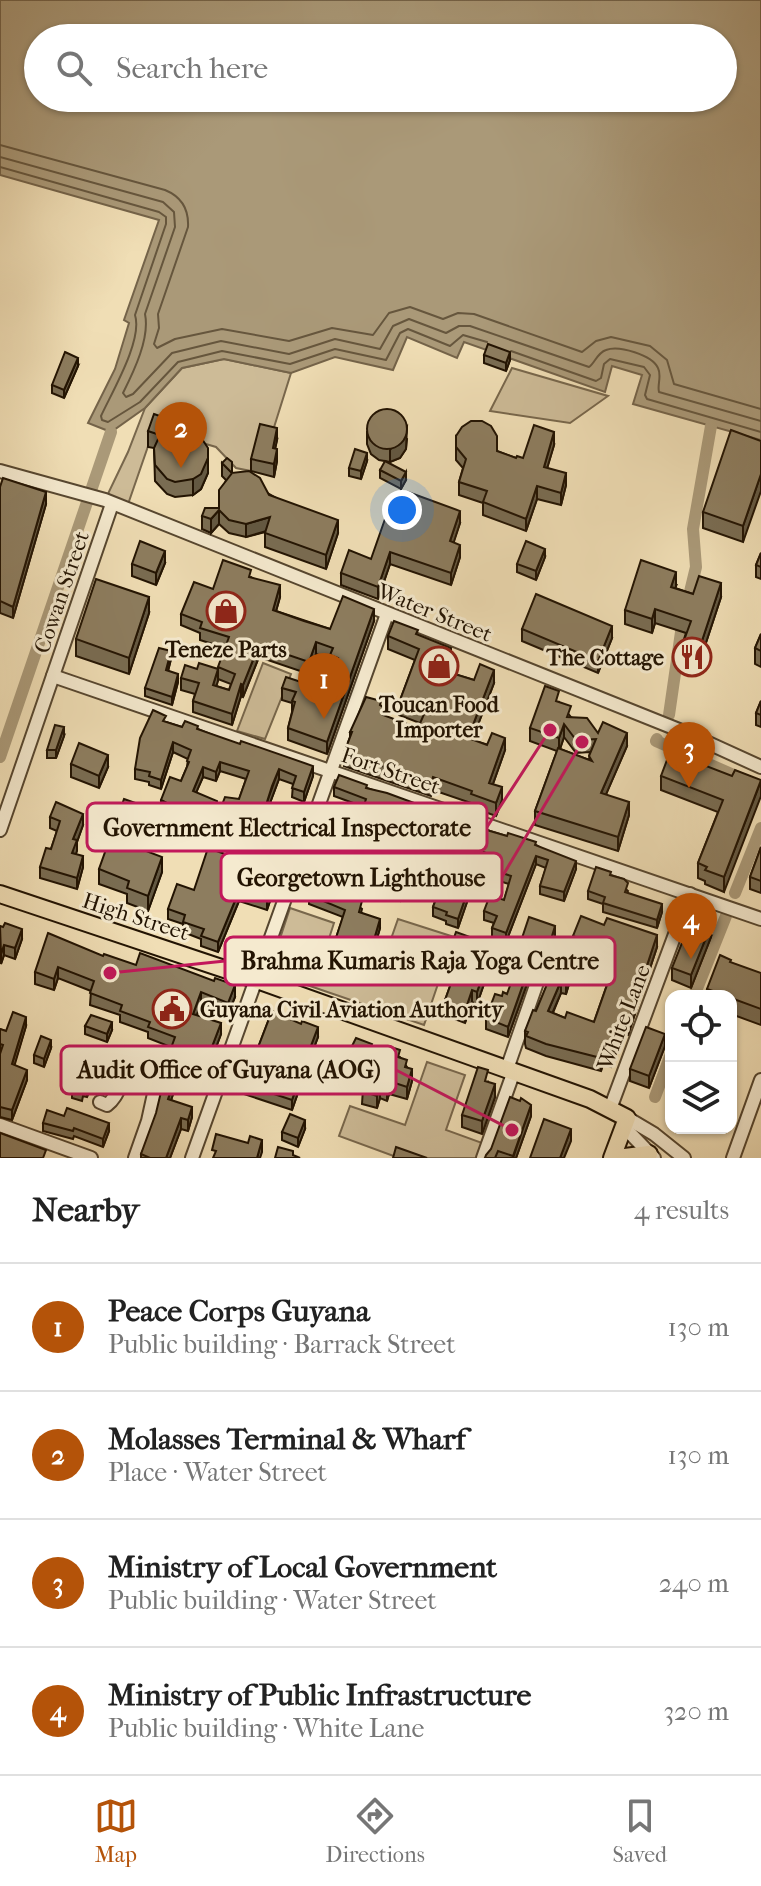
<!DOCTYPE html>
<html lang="en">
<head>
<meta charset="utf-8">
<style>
  :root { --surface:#fff; --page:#f2f2f2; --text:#222; --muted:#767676; --line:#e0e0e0; --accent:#b45309 }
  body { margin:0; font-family:"IM FELL French Canon",serif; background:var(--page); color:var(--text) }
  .controls { position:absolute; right:24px; bottom:24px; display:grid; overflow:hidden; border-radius:16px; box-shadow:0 2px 6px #0004 }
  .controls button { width:72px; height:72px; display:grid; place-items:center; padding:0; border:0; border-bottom:2px solid var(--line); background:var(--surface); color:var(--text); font:40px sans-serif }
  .you { position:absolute; left:402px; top:510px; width:28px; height:28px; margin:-20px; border:6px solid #fff; border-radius:50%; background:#1a73e8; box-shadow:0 0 0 12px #1a73e833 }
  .badge { display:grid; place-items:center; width:52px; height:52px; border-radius:50%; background:var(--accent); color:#fff; font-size:26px; font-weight:700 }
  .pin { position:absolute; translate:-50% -66px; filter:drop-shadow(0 2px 4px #0008) }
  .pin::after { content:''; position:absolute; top:42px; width:28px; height:24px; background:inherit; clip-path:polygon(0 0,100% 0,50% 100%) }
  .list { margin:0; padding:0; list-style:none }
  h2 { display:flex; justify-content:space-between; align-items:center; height:104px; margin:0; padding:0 32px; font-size:34px }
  h2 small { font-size:26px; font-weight:400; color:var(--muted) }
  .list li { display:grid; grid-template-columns:52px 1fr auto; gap:24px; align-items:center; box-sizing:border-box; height:128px; padding:0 32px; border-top:2px solid var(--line) }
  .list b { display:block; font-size:30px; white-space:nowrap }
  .list p { margin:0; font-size:26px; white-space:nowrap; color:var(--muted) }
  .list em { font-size:26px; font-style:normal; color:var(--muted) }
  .icon { flex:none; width:44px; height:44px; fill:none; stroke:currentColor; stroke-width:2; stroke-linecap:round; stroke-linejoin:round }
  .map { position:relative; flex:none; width:761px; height:1158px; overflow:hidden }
  .search { position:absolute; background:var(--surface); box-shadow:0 2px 6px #0004; left:24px; right:24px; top:24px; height:88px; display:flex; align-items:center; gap:20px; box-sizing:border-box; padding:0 28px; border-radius:44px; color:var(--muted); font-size:30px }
  .sheet { height:616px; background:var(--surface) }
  nav { display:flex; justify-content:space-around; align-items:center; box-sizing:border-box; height:112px; border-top:2px solid var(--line); background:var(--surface); font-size:22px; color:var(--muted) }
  nav a { display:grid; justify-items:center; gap:4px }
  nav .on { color:var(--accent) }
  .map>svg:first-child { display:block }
  .green { fill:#cdbb97; stroke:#78674c; stroke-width:2 }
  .water { fill:#aa9978; stroke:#746349; stroke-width:2; fill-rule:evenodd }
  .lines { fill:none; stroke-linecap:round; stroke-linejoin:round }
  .shore { stroke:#66563d; stroke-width:2 }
  .canal { stroke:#aa9978; stroke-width:12 }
  .minor-casing { stroke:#56462f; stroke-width:16 }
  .major-casing { stroke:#221302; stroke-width:20 }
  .minor { stroke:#f5eacf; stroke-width:12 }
  .major { stroke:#f0deb5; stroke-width:16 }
  .wall { fill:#796c52; stroke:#221302; stroke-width:2; fill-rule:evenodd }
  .shaded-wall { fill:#635842; stroke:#221302; stroke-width:2 }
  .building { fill:#8d7d5f; stroke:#221302; stroke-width:2 }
  .labels { text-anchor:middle; stroke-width:6; stroke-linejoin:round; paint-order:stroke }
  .street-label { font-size:22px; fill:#221302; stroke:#f5eacf }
  .poi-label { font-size:22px; font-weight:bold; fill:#221302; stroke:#f5eacf }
  .leader { fill:none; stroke:#c2185b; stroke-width:3 }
  .callout-dot { fill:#c2185b; stroke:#f5eacf; stroke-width:3 }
  .callout { fill:#f5eacf; stroke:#c2185b; stroke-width:3 }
  .callout-label { font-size:24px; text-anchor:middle; font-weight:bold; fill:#221302 }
</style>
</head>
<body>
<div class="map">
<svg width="761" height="1158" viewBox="0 0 761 1158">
  <rect width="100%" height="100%" fill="#f0deb5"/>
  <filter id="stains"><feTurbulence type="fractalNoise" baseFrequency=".0025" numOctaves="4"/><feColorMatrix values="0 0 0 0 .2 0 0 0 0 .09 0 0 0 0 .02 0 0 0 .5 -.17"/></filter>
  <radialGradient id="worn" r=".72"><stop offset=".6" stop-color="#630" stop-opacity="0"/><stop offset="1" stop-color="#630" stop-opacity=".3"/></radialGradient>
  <g class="green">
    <path d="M224 359 291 373 270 440 259 437 251 471 236 468 216 447 154 429 126 510 105 500 128 452 145 408 182 368Z"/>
    <path d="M512 368 608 396 570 423 490 411Z"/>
    <path d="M263 663 291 674 265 739 237 731Z"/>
    <path d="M290 908 334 923 323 957 378 976 398 919 454 937 424 1025 269 972Z"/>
    <path d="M427 1062 465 1075 446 1130 485 1144 480 1158H399L339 1136 350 1106 405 1125Z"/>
  </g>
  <path class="water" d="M0 0H761V440L633 404 642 375 612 366 605 392 464 342 457 358 407 337 393 370 335 357 291 373 224 359 182 368 145 408 111 432 88 423 115 369 129 323 124 320 159 220 0 175ZM38 38H723V98H38Z"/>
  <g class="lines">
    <g class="shore">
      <path d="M0 145 165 190C182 197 189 209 188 227L158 314 159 328 154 344 157 348 175 339 222 329 289 341 332 328 373 335 389 313 410 307 443 319 458 313 474 314 582 352 596 341 611 337 650 346 667 360 674 384 761 409"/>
      <path d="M0 157 163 202 174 212 175 227 145 314C150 338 134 371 123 393L126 397 133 394 172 353 221 341 289 354 335 339 380 349 393 326 409 319 446 333 459 326H470L589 367C595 363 597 353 606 350 619 345 652 355 658 368 662 376 657 385 659 392L761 421"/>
      <path d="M0 167 159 212 166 217V224L135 315C143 340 112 392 101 416L102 420 108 422 140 402 178 362 222 351 290 364 335 349 386 360 400 333 408 329 450 346 463 335 487 342"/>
      <path d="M511 351 596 381 601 378 604 364 610 359 644 367 650 375 645 395 647 399 761 432"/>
    </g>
    <g class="canal">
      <path d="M669 715 682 625 696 567 693 529 711 426"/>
      <path d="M657 739 656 741 761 787"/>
      <path d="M0 757 111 432"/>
      <path d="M735 893 761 828"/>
      <path d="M694 996 726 916"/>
      <path d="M655 1097 671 1054"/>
    </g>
    <defs>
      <g id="minor">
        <path d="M0 471 105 500 684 732 761 767"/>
        <path d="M53 676 761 919"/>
        <path d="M0 830 112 504"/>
        <path d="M507 1069 541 971"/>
        <path d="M100 1102 107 1105C118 1097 120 1082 129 1071L157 1080 148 1121 135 1158"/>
        <path d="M610 1109 690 894"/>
        <path d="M627 1118 654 1134 684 1158"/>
        <path d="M0 1125 91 1158"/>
        <path d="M624 1127 654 1158"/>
        <path d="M192 1158 387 614"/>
        <path d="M483 1158 514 1071"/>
        <path d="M733 1158 761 1080"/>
      </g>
      <g id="major">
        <path d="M0 894 257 980 590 1099 627 1118 612 1158"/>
        <path d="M617 1158 649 1154"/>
      </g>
    </defs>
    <use href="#minor" class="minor-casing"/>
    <use href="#major" class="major-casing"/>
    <use href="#minor" class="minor"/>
    <use href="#major" class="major"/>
  </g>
  <g class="wall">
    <path d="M484 355 510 360 506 371 484 363Z"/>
    <path d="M78 366 64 398 52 393V385Z"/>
    <path d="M171 428 208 473 201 489 193 495 175 497 167 494 155 481 154 448 148 447V431Z"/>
    <path d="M367 432 407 439 406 449 400 458 390 462 379 460 371 454 367 444Z"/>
    <path d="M456 436 516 458H523L554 445 547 468 566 485 561 505 537 499 526 531 483 515V503L459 495V482L463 468 456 460Z"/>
    <path d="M277 440 275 448 277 461 274 477 251 471V459Z"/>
    <path d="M761 441 743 542 703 528V512Z"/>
    <path d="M367 461 361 479 349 476V468Z"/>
    <path d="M222 463 232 473 338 533 326 569 265 547V532L246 537 229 533 219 524 211 533 202 529V516L219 508 226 480 222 476Z"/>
    <path d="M380 470 406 480 401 489 380 478Z"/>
    <path d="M0 487 46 504 13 618 0 613Z"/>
    <path d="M460 523 453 543 460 557 451 585 390 564 378 599 341 585V573L371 559 397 524Z"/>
    <path d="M761 553V579L756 577V565Z"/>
    <path d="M545 557 536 580 517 572V564Z"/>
    <path d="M165 563 156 585 132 576V564Z"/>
    <path d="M251 577 280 597 276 611 330 629 374 621 327 754 288 740V728L292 712V703L282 700V688L316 687 331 676 334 668 330 667V659L316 654 309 674 259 657 243 697 241 696 232 725 193 712V701L195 694 181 690V678L197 669H218L225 648 200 640V633L181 625V614L213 589ZM218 679 231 684 229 690 216 686Z"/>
    <path d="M676 586 675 588 693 594 721 597 696 673 679 668V654L686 633 655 623 652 633 625 624V610Z"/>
    <path d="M149 613 129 674 76 656V639Z"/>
    <path d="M522 629 612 638 598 673 522 641Z"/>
    <path d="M761 634V667L755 664V648Z"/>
    <path d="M418 635 451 661 447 672 474 680 494 683 472 740 505 750 493 784 502 800 496 816 471 807V803L433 790 431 796 344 766V753L350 737V732L381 706 386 717 418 728 420 723 399 715V703L415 660 388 649V636Z"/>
    <path d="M171 659 168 671 178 682 172 705 145 696V688Z"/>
    <path d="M761 701V727L756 725V713Z"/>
    <path d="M559 702 571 717 598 733 627 746 606 794 629 815 618 851 535 825V811L557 751 530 741V728ZM564 737 576 753 590 752 589 760 560 749Z"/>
    <path d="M166 722 182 727 198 729 313 776 304 802 292 797 293 784 279 779 270 803 287 819 281 834 289 846 280 867 254 858V848L262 830 222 814V805L239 799 246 779 220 771 216 781 203 777 196 792 217 810 213 829 187 818 181 832 167 826V816L168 813 161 810V800L181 781 187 767 188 759 173 752 161 789 149 785V782L135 779V769Z"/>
    <path d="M64 736 56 758H47V750Z"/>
    <path d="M71 764 108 767 99 788 71 777Z"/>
    <path d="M661 776H732L724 892 705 884V881L698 878V863L718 812 661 790Z"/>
    <path d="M334 787 367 788 490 831 536 845 576 869 564 901 540 894V886L546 868 536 864 506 942 492 937V928L494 923 484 920V911L504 900 509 884 496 880V871L498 866 469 854 456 889 467 902 458 928 446 924V921L433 916V907L454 851 424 839 400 901 345 885 342 894 362 909 361 913 380 928 373 952 363 948 359 961 334 953V944L343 917 309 904V895L316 878 309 876V867L320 849 350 838 345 857 380 869 388 842 375 838V829L378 821 363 817 364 807 334 796Z"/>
    <path d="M50 817 83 825 77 842 76 854 83 867 77 889 40 878V867L51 849 57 831 50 828Z"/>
    <path d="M147 822 137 848 162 872 148 911 127 903V894L99 884V869Z"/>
    <path d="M761 847V893L750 889V877Z"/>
    <path d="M225 862 274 889 267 910 239 901 218 952 201 946V939L183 932V924L168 919V909L194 890Z"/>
    <path d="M611 876 628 891 627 893 662 912 657 928 603 912V904L588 899V891Z"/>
    <path d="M0 926 22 939 15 959 4 955 1 964Z"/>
    <path d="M573 936 657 947 628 1035 623 1034 611 1067 603 1064 601 1071 546 1056 526 1048 525 1044V1031L536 1011 546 988 545 976 572 974 566 994 561 993 553 1013 565 1018 594 1022 610 976 594 970 595 956 573 948Z"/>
    <path d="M711 937 691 988 672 980V968Z"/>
    <path d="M522 938H555L549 959 522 950Z"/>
    <path d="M451 946 470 948 472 961 470 967 484 984 477 1004 472 1002 465 1023 444 1015V1003L450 986V974L452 967Z"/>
    <path d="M103 956 235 997 228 1014 201 1004 197 1015 221 1034 205 1077 170 1062V1051L171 1047 148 1038V1032L120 1022V1015L90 1005 91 991 58 978 54 990 35 984V972Z"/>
    <path d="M761 973V1025L731 1014V996H707V989Z"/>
    <path d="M527 984 508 1037 486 1029V1018L502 996Z"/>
    <path d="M272 1011 318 1037 306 1069 276 1058 272 1068 300 1087 292 1110 244 1094V1084Z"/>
    <path d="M26 1026 14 1065 27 1080 12 1120 0 1117V1029L6 1031Z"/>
    <path d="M85 1026 112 1030 107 1042 85 1034Z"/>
    <path d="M665 1046 649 1088 630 1081V1069Z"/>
    <path d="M372 1047 400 1057 407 1067 412 1081 407 1099 389 1094 387 1101 380 1098 377 1108 362 1104 363 1089 341 1081V1068Z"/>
    <path d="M51 1048 44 1067 34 1063V1055Z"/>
    <path d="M96 1071 87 1097 83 1096 82 1101 72 1098V1090Z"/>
    <path d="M488 1082 495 1097 482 1134 462 1127V1115Z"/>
    <path d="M176 1085 171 1100 192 1117 188 1131 181 1129 170 1158H141V1154Z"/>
    <path d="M64 1116 109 1131 103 1147 74 1136 73 1139 43 1131V1123Z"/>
    <path d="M531 1116 516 1158H485Z"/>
    <path d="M305 1129 298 1147 282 1140V1132Z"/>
  </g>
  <g class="shaded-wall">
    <path d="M510 352V360L506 371V363Z"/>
    <path d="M78 358V366L64 398V390Z"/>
    <path d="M407 427 406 449 400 458 390 462V450Z"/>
    <path d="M277 428V440L273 460V448Z"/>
    <path d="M554 432V445L544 479V467Z"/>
    <path d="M277 449V461L274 477V464Z"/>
    <path d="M367 453V461L361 479V471Z"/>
    <path d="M208 458V473L201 489 193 495V479Z"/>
    <path d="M406 472V480L401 489V481Z"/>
    <path d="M566 473V485L561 505V493Z"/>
    <path d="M761 474V491L743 542V526Z"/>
    <path d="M537 486V499L526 531V519Z"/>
    <path d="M46 492V504L13 618V607Z"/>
    <path d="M219 510V524L211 533V519Z"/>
    <path d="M460 511V523L450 554V541Z"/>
    <path d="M270 517V530L246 537V524Z"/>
    <path d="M338 520V533L326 569V555Z"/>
    <path d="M460 545V557L451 585V573Z"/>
    <path d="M545 549V557L536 580V571Z"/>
    <path d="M165 551V563L156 585V573Z"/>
    <path d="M390 552V564L378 599V587Z"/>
    <path d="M676 572V586L671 601V587Z"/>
    <path d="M721 583V597L696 673V659Z"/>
    <path d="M280 585V597L273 622V610Z"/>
    <path d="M149 597V613L129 674V658Z"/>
    <path d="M374 609V621L327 754V742Z"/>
    <path d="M655 609V623L652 633V619Z"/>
    <path d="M612 626V638L598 673V661Z"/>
    <path d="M316 642V654L309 674V662Z"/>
    <path d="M259 645V657L243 697V685Z"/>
    <path d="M451 648V661L442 683V670Z"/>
    <path d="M171 651V659L166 679V670Z"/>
    <path d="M218 669V681L213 696V685Z"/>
    <path d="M494 670V683L468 751V738Z"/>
    <path d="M178 674V682L172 705V697Z"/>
    <path d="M241 684V696L232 725V714Z"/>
    <path d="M564 724V737L559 752V738Z"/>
    <path d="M64 727V736L56 758V750Z"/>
    <path d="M627 733V746L601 806V793Z"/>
    <path d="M505 738V750L489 795V783Z"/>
    <path d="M173 742V752L161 789V780Z"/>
    <path d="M108 755V767L99 788V776Z"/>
    <path d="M220 762V771L216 781V772Z"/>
    <path d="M313 766V776L304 802V792Z"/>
    <path d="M203 767V777L193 800V791Z"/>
    <path d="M279 769V779L267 811V802Z"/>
    <path d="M433 777V790L431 796V783Z"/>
    <path d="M761 781V796L724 892V877Z"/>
    <path d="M502 787V800L496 816V803Z"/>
    <path d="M217 801V810L213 829V820Z"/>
    <path d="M629 802V815L618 851V837Z"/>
    <path d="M147 807V822L133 861V846Z"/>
    <path d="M187 808V818L181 832V822Z"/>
    <path d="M287 810V819L278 842V833Z"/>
    <path d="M83 814V825L77 842V851L72 864 73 839Z"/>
    <path d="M350 830V838L342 865V856Z"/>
    <path d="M424 831V839L400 901V892Z"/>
    <path d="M289 837V846L280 867V857Z"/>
    <path d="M469 846V854L454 897V888Z"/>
    <path d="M83 856V867L77 889V878Z"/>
    <path d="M536 856V864L506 942V933Z"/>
    <path d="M162 857V872L148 911V896Z"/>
    <path d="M576 861V869L564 901V892Z"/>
    <path d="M345 876V885L339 902V893Z"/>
    <path d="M274 879V889L267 910V900Z"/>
    <path d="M239 891V901L218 952V942Z"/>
    <path d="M467 893V902L458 928V919Z"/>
    <path d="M662 904V912L657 928V920Z"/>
    <path d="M380 919V928L373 952V943Z"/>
    <path d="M711 925V937L691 988V975Z"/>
    <path d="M555 926V938L549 959V946Z"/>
    <path d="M22 929V939L15 959V948Z"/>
    <path d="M657 935V947L628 1035V1023Z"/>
    <path d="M363 940V948L359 961V952Z"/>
    <path d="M4 945V955L1 964V954Z"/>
    <path d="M472 949V961L466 978V965Z"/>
    <path d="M572 962V974L566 994V982Z"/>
    <path d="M58 967V978L54 990V979Z"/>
    <path d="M484 972V984L477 1004V992Z"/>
    <path d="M527 973V984L508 1037V1027Z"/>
    <path d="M561 981V993L548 1023V1011Z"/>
    <path d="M235 985V997L228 1014V1003Z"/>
    <path d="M472 990V1002L465 1023V1011Z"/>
    <path d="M201 992V1004L193 1025V1014Z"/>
    <path d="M26 1017V1026L12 1074V1064Z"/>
    <path d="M112 1022V1030L107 1042V1034Z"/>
    <path d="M623 1022V1034L611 1067V1055Z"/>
    <path d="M221 1023V1034L205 1077V1065Z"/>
    <path d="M318 1027V1037L306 1069V1059Z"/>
    <path d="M665 1034V1046L649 1088V1076Z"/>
    <path d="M51 1040V1048L44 1067V1059Z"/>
    <path d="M276 1049V1058L269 1076V1066Z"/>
    <path d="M603 1052V1064L601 1071V1058Z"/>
    <path d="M96 1063V1071L87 1097V1089Z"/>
    <path d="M412 1069V1081L407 1099V1087Z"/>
    <path d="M27 1070V1080L12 1120V1110Z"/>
    <path d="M176 1075V1085L168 1110V1099Z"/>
    <path d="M300 1077V1087L292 1110V1100Z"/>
    <path d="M389 1081V1094L387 1101V1088Z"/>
    <path d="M495 1084V1097L482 1134V1121Z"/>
    <path d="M380 1086V1098L377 1108V1096Z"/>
    <path d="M531 1105V1116L516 1158H513Z"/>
    <path d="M192 1107V1117L188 1131V1120Z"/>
    <path d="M181 1118V1129L170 1158H166Z"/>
    <path d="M305 1120V1129L298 1147V1138Z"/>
    <path d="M109 1123V1131L103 1147V1139Z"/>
    <path d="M571 1129V1141L564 1158H560Z"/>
    <path d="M262 1140V1152L260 1158H257Z"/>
  </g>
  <g class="building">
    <path d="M488 344 510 352 506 363 484 355Z"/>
    <path d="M65 352 78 358 64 390 52 385Z"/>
    <circle cx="387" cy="429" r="20"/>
    <path d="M154 414 171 420 168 429 181 427 198 433 208 448V458L201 474 193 479 175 482 167 479 155 465 154 448 160 435 148 431Z"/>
    <path d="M471 421H482L491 426 497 436V451L516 458 517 456 523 458 534 425 554 432 544 467 566 473 561 493 537 486 526 519 483 502 487 491 459 482 466 459 456 447V436L462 427Z"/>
    <path d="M260 424 277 428 273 448 277 449 274 464 251 459Z"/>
    <path d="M731 430 761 441V474L743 526 703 512Z"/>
    <path d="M355 449 367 453 361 471 349 468Z"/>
    <path d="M227 458 232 462V473L249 471 260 478 269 495 338 520 326 555 265 533 270 517 246 524 229 520 219 510 211 519 202 516 205 508H219V490L232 473 222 463Z"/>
    <path d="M385 461 406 472 401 481 380 470Z"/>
    <path d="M3 478 46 492 13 607 0 601V487Z"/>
    <path d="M408 492 460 511 450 541 460 545 451 573 390 552 378 587 341 573 349 550 371 559 385 519 397 524Z"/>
    <path d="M140 541 165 551 156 573 132 564Z"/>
    <path d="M526 541 545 549 536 571 517 564Z"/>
    <path d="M761 553V567L756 565Z"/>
    <path d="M223 560 251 570 249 577 280 585 273 610 304 621 330 629 343 596 374 609 327 742 288 728 295 702 292 701 296 692 282 688 286 677 316 687 321 672 331 676 338 658 330 655 333 648 316 642 309 662 259 645 243 685 241 684 232 714 193 701 199 683 181 678 185 665 197 669 199 663 218 669 213 685 229 690 235 674 218 667 229 637 200 628 202 622 181 614 194 582 213 589Z"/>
    <path d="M641 560 676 572 671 587 693 594 699 576 721 583 696 659 679 654 691 621 655 609 652 619 625 610Z"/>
    <path d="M96 579 149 597 129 658 76 639Z"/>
    <path d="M536 594 612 626 598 661 522 629Z"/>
    <path d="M394 621 418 630 416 634 451 648 442 670 474 680 480 664 494 670 468 738 487 745 492 733 505 738 489 783 502 787 496 803 471 794 472 791 433 777 431 783 344 753 352 732H350L366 697 381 701 380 705 386 709 383 715 418 728 425 712 399 703 419 649 388 636Z"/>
    <path d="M761 634V651L755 648Z"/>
    <path d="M159 648 171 651 166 670 178 674 172 697 145 688Z"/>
    <path d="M545 686 559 691 556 701 571 706 567 717 587 718 598 733 603 722 627 733 601 793 629 802 618 837 535 811 558 748 592 761 589 756 596 739 576 740 564 724 559 738 530 728Z"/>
    <path d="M761 701V715L756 713Z"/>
    <path d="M153 710 166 716 163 721 182 727 185 721 198 726 197 729 240 744 241 741 313 766 304 792 292 788 296 776 279 769 272 786 267 802 287 810 278 833 289 837 280 857 254 848 265 822 222 805 225 797 239 799 249 771 220 762 216 772 203 767 193 791 217 801 213 820 187 808 181 822 167 816 171 805 161 800 170 777 181 781 189 762 187 761 191 750 173 742 161 780 149 776 150 772 135 769 140 738Z"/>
    <path d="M55 725 64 727 56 750H47Z"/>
    <path d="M79 743 108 755 99 776 71 764Z"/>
    <path d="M670 752 732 776 735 770 761 780 724 877 705 870 707 867 698 863 723 800 661 776Z"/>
    <path d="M339 775 367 785 366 788 387 793 490 831 507 836 508 833 536 842 535 845 576 861 564 892 540 886 548 860 536 856 506 933 492 928 497 916 484 911 490 895 504 900 511 876 496 871 501 859 469 846 454 888 467 893 458 919 446 915 447 912 433 907 457 844 424 831 400 892 345 876 339 893 362 901 359 912 380 919 373 943 363 940 359 952 334 944 345 910 309 895 320 870 309 867 315 848 320 849 327 823 350 830 342 856 380 869 391 835 375 829 380 813 363 808 366 799 334 787Z"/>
    <path d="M124 799 147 807 133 846 162 857 148 896 127 888 129 881 99 869Z"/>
    <path d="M56 802 83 814 73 839 77 840 72 853 83 856 77 878 40 867 46 848 51 849 60 821 50 817Z"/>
    <path d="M761 847V881L750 877Z"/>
    <path d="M208 848 225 854 223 861 274 879 267 900 239 891 218 942 201 936 204 929 183 922 185 915 168 909 177 884 194 890Z"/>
    <path d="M596 867 611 872 610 875 624 879 628 883 625 892 662 904 657 920 603 903 605 897 588 891Z"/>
    <path d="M581 916 604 925 607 918 657 935 628 1023 623 1022 611 1055 603 1052 601 1058 546 1044 526 1036 528 1032 525 1031 533 1010 536 1011 550 977 545 976 552 956 572 962 566 982 561 981 548 1011 565 1018 567 1012 594 1022 614 965 594 958 599 946 573 936Z"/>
    <path d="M529 917 555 926 549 946 522 938Z"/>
    <path d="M692 918 711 925 691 975 672 968Z"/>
    <path d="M5 923 22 929 15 948 4 945 1 954 0 926 3 927Z"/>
    <path d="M456 932 470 937 466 947 472 949 466 965 484 972 477 992 472 990 465 1011 444 1003 454 975 450 974 456 956 452 955 454 948 451 946Z"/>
    <path d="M48 933 103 956 104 954 136 965 140 953 214 981 215 978 235 985 228 1003 201 992 193 1014 221 1023 205 1065 170 1051 175 1037 148 1027 150 1022 120 1011 122 1005 90 993 94 981 58 967 54 979 35 972Z"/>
    <path d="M720 955 731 960 730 962 761 973V1009L731 998V996H727L707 989Z"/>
    <path d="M516 969 527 973 508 1027 486 1018 495 994 502 996 503 992 507 994Z"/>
    <path d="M272 1011 301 1024 302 1021 318 1027 306 1059 276 1049 269 1066 300 1077 292 1100 244 1084Z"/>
    <path d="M13 1012 26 1017 12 1064 27 1070 12 1110 0 1107V1054L3 1045 0 1044V1029L6 1031Z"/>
    <path d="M91 1015 112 1022 107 1034 85 1026Z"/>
    <path d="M646 1027 665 1034 649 1076 630 1069Z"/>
    <path d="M41 1036 51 1040 44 1059 34 1055Z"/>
    <path d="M356 1038 372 1044 371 1047 390 1053 391 1047 400 1050 398 1057 407 1060 405 1067 412 1069 407 1087 389 1081 387 1088 380 1086 377 1096 362 1091 366 1078 341 1068Z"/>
    <path d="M478 1067 488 1070 485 1081 495 1084 482 1121 462 1115Z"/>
    <path d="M166 1071 176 1075 168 1099 192 1107 188 1120 181 1118 166 1158H150L141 1154 156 1113Z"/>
    <path d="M510 1097 520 1101 521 1098 531 1105 513 1156 498 1151 495 1158H485L486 1155 491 1149Z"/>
    <path d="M67 1108 109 1123 103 1139 74 1128 73 1131 43 1123 47 1110 64 1116Z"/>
    <path d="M290 1114 305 1120 298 1138 282 1132Z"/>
    <path d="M544 1119 571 1129 560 1158H530Z"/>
    <path d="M0 1133 46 1150 43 1158H0Z"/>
    <path d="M216 1134 248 1143 250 1136 262 1140 257 1158H213L216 1151 212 1150Z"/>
    <path d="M278 1147 293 1151V1155L300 1158H275Z"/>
    <path d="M396 1147 427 1158H393Z"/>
  </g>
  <defs>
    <symbol id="shop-ring" viewBox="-11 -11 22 22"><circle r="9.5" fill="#f5eacf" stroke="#8f2418" stroke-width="1.5"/><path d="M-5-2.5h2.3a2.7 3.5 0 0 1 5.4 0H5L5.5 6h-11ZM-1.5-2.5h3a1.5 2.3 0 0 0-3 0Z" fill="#8f2418"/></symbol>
    <symbol id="restaurant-ring" viewBox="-11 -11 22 22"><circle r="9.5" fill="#f5eacf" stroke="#8f2418" stroke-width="1.5"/><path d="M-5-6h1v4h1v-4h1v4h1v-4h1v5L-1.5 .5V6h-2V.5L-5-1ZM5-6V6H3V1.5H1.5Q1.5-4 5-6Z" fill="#8f2418"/></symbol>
    <symbol id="civic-ring" viewBox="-11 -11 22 22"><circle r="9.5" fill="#f5eacf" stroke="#8f2418" stroke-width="1.5"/><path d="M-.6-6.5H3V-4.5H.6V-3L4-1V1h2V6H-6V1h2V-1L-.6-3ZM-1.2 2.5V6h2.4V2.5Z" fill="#8f2418"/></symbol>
  </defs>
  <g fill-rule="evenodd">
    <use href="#shop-ring" x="204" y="589" width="44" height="44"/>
    <use href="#restaurant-ring" x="670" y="635" width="44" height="44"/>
    <use href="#shop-ring" x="417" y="644" width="44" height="44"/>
    <use href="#civic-ring" x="150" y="987" width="44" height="44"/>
  </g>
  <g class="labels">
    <g class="street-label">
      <text transform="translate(61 592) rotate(-71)" y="8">Cowan Street</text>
      <text transform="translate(435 612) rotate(22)" y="8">Water Street</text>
      <text transform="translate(391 770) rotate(19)" y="8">Fort Street</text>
      <text transform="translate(136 916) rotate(18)" y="8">High Street</text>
      <text transform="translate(623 1017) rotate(-69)" y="8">White Lane</text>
    </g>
    <g class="poi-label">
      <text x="226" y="657">Teneze Parts</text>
      <text x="664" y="665" text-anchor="end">The Cottage</text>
      <text x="439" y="712">Toucan Food<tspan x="439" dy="25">Importer</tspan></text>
      <text x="200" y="1017" text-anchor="start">Guyana Civil Aviation Authority</text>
    </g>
  </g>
  <path class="leader" d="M550 730L487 827M582 742L502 877M110 973L225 961M512 1130L396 1070"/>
  <g class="callout-dot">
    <circle cx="550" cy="730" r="8"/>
    <circle cx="582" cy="742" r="8"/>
    <circle cx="110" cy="973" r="8"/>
    <circle cx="512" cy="1130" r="8"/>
  </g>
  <g class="callout">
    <rect x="87" y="803" width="400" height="48" rx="8"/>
    <rect x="221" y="853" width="281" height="48" rx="8"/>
    <rect x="225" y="937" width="390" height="48" rx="8"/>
    <rect x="61" y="1046" width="335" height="48" rx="8"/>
  </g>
  <g class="callout-label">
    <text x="287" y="836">Government Electrical Inspectorate</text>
    <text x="361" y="886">Georgetown Lighthouse</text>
    <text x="420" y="969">Brahma Kumaris Raja Yoga Centre</text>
    <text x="229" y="1078">Audit Office of Guyana (AOG)</text>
  </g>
  <rect width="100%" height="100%" filter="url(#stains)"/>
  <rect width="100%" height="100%" fill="url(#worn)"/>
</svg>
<div class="controls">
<button><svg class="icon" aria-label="locate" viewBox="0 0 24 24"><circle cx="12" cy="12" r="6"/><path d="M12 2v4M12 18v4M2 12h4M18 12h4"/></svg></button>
<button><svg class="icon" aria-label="layers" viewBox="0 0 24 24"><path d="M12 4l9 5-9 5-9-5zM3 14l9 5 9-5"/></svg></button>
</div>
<div class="you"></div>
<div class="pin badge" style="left:324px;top:719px">1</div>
<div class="pin badge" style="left:181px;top:468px">2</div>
<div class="pin badge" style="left:689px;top:788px">3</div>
<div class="pin badge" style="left:691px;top:959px">4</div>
<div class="search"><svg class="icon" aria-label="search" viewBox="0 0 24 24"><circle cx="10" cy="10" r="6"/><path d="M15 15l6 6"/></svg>Search here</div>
</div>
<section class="sheet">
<h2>Nearby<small>4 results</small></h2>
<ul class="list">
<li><span class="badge">1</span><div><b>Peace Corps Guyana</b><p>Public building · Barrack Street</p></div><em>130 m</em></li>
<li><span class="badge">2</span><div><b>Molasses Terminal &amp; Wharf</b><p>Place · Water Street</p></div><em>130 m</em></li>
<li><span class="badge">3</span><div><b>Ministry of Local Government</b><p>Public building · Water Street</p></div><em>240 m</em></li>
<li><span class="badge">4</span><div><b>Ministry of Public Infrastructure</b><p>Public building · White Lane</p></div><em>320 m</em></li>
</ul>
</section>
<nav>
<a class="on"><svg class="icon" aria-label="map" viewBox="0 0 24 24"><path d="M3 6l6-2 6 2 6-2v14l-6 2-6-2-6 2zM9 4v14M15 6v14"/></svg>Map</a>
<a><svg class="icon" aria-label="directions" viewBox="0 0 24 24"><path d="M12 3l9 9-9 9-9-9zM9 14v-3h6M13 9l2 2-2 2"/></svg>Directions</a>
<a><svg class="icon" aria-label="saved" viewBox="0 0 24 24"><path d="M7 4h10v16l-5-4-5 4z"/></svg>Saved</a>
</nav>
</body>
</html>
